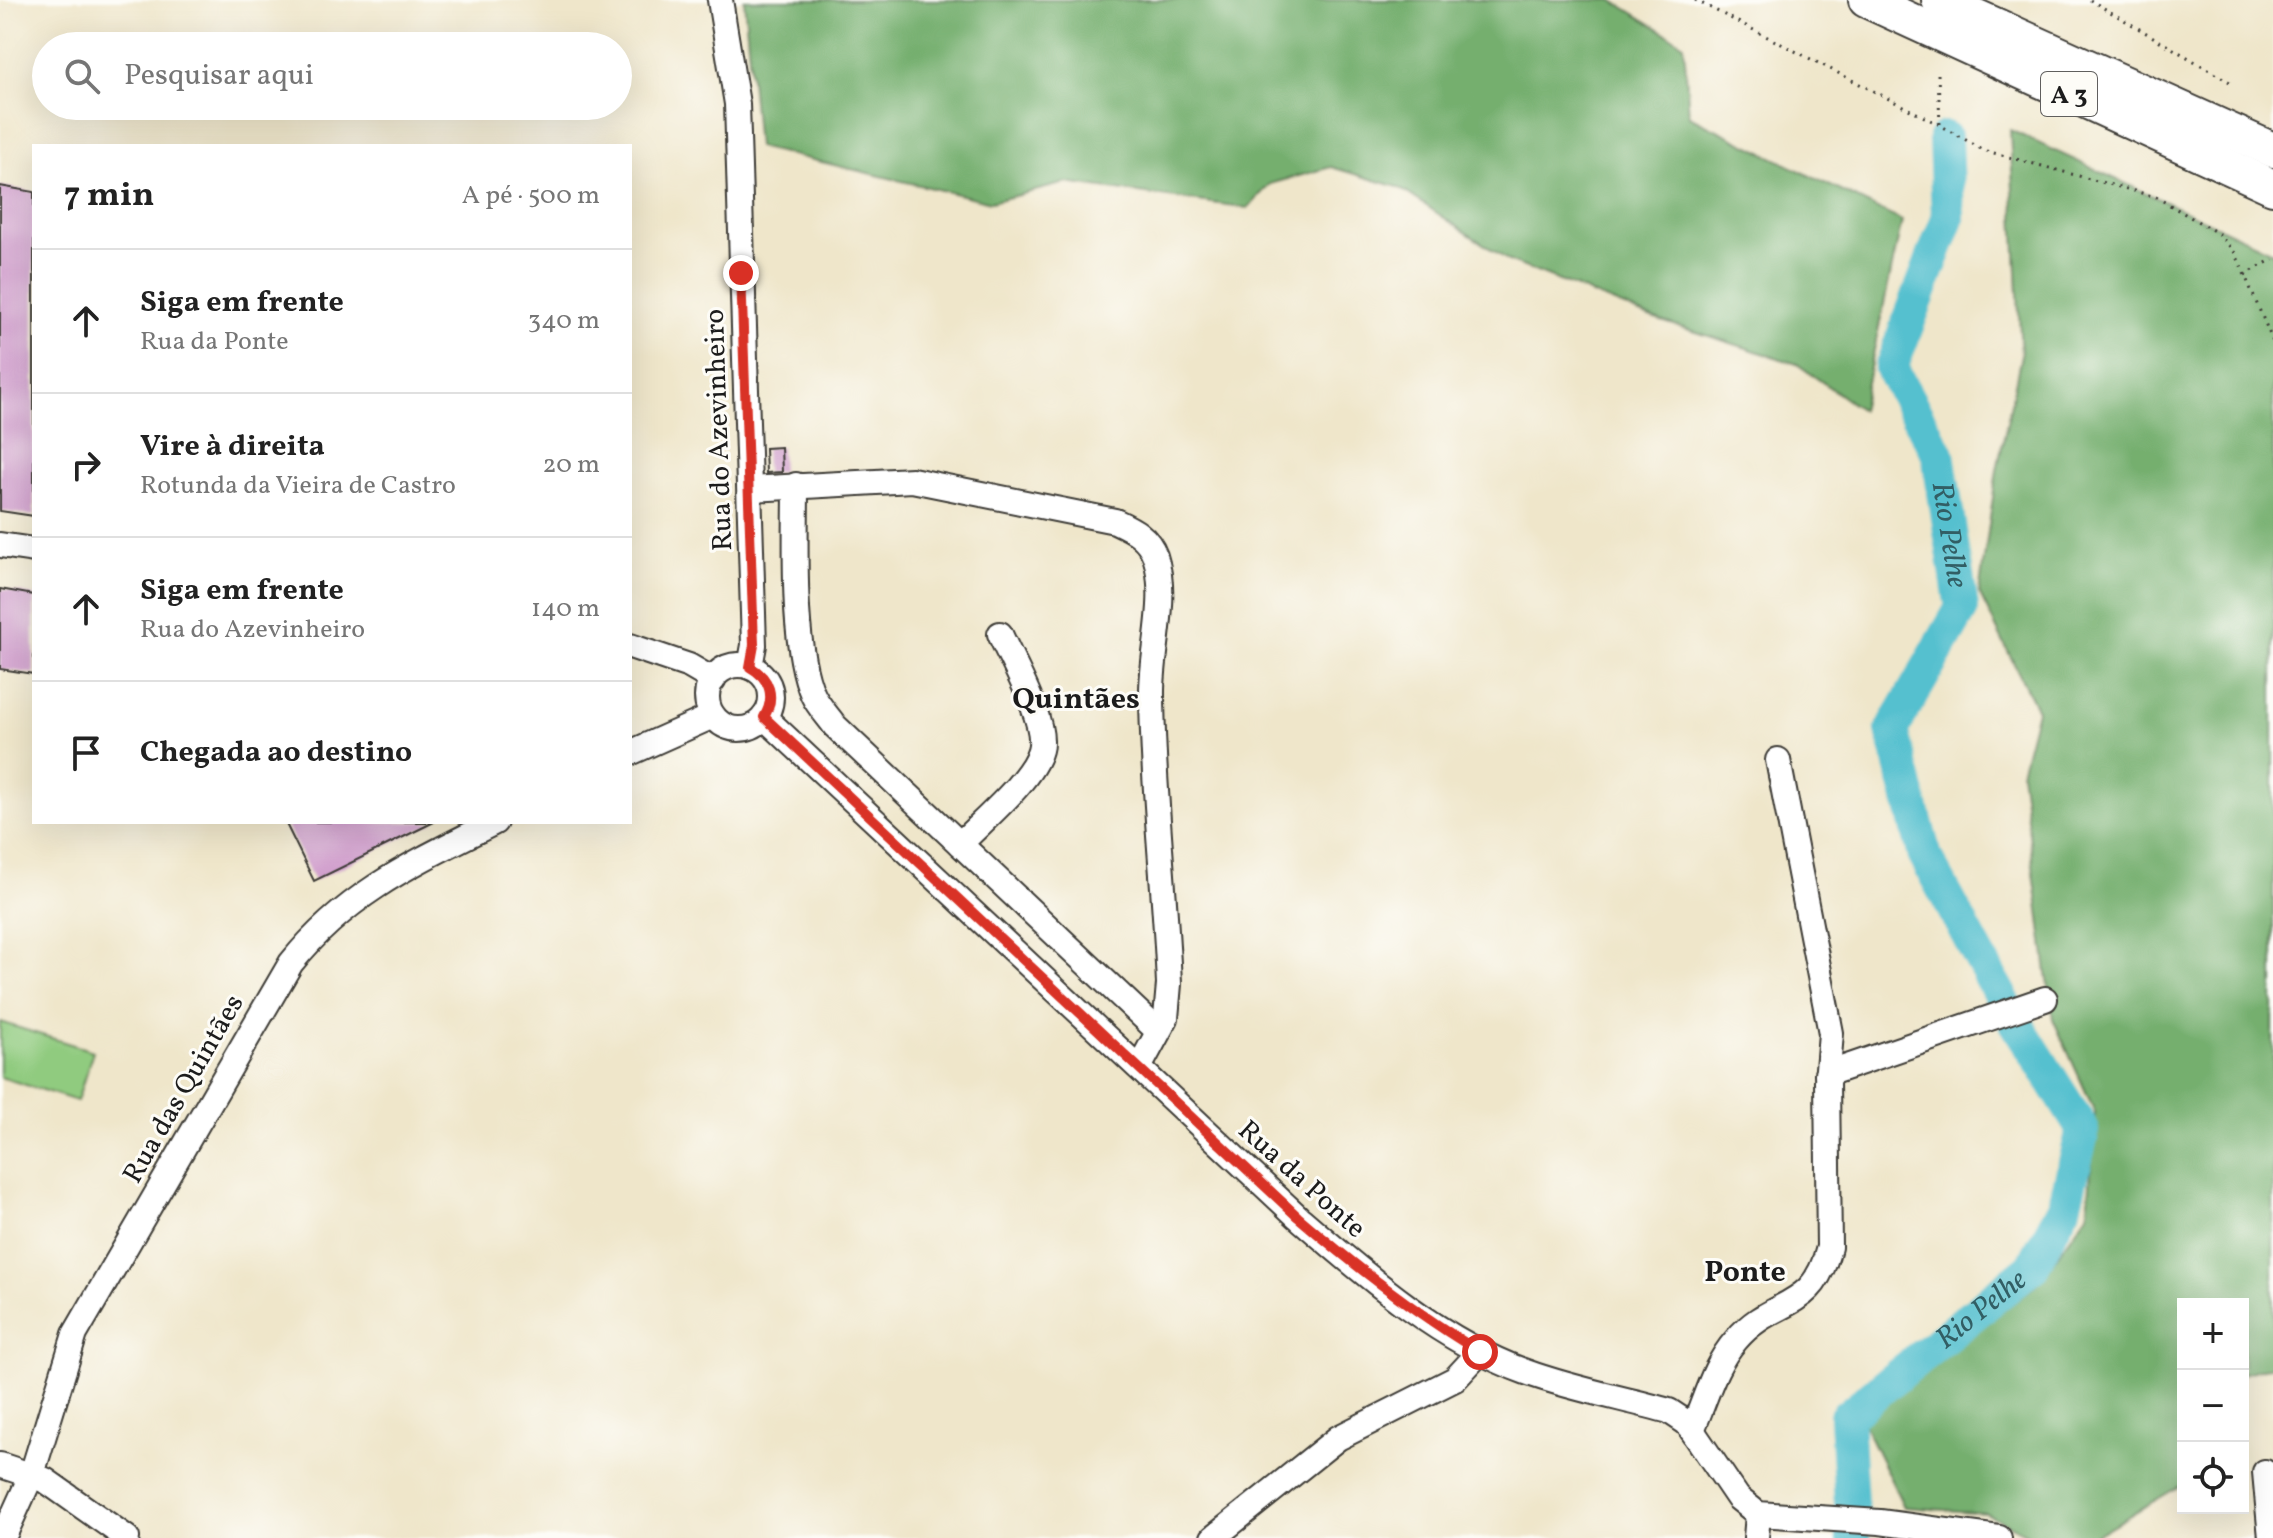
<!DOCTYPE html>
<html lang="pt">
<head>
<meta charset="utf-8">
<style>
  :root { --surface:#fff; --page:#f6f6f6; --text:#222; --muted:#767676; --line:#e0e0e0 }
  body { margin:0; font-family:Vollkorn,serif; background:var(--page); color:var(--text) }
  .controls { position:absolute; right:24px; bottom:24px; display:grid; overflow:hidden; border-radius:0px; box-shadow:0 8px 32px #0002 }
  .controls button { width:72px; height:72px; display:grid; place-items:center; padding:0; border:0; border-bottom:2px solid var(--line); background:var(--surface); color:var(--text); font:40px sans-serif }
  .stop { position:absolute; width:24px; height:24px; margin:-18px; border:6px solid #d93025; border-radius:50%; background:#fff }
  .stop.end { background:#d93025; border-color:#fff; box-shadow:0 2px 8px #0008 }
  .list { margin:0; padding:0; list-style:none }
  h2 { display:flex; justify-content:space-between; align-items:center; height:104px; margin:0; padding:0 32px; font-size:34px }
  h2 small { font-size:26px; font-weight:400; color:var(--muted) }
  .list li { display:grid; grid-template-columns:52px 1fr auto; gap:24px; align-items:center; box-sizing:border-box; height:144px; padding:0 32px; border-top:2px solid var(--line) }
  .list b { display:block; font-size:30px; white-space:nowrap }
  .list p { margin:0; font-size:26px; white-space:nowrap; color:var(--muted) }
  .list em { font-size:26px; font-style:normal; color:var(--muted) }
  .icon { flex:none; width:44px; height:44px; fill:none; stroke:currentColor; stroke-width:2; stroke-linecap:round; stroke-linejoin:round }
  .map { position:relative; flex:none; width:2273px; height:1538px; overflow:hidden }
  .search { position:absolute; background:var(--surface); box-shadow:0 8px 32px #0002; left:32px; top:32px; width:600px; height:88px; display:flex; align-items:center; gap:20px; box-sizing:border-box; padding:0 28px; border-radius:44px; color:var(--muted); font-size:30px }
  .panel { position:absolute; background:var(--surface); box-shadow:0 8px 32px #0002; left:32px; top:144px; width:600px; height:680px; border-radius:0px }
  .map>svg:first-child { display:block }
  .green { fill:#90cb7f; stroke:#56744e; stroke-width:2 }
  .forest { fill:#74af6e; stroke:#486645; stroke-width:2 }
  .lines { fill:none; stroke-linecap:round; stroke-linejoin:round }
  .river { stroke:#54c0cf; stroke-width:34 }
  .building { fill:#cb93c7 }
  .minor-casing { stroke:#3c3a36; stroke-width:28 }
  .highway-casing { stroke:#3c3a36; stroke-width:38 }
  .path { stroke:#3c3a36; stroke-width:3; stroke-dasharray:2 6; stroke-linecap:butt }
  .minor { stroke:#fff; stroke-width:24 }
  .highway { stroke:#fff; stroke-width:34 }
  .route { stroke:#d93025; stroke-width:10 }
  .labels { text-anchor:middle; stroke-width:6; stroke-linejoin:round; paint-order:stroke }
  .shield { fill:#fdfcf7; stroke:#605f5e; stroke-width:2 }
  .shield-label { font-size:26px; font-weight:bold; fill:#1c1c1c }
  .street-label { font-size:28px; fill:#1c1c1c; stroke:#fdfcf7 }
  .water-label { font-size:30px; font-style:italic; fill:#325e64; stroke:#fdfcf7 }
  .neighbourhood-label { font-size:30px; font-weight:bold; fill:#1c1c1c; stroke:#fdfcf7 }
</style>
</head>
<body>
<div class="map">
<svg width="2273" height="1538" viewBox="0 0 2273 1538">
  <rect width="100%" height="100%" fill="#fdfcf7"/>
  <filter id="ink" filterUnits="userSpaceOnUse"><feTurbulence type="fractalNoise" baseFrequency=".0125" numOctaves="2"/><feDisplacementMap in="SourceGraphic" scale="16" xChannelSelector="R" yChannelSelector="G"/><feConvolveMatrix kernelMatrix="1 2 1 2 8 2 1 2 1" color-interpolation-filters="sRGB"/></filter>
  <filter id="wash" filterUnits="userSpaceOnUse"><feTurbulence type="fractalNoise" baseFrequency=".006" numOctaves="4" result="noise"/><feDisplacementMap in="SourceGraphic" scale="32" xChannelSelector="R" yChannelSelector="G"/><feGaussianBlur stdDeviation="1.8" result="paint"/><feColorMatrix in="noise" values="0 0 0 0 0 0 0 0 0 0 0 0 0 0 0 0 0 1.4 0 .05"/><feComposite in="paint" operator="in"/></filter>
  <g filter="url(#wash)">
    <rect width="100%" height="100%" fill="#efe6ca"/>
    <path class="green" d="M0 1022 93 1051 77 1101 0 1077Z"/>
    <g class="forest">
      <path d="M744 0H1612L1684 44 1689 116 1902 221 1861 410 1797 364 1652 318 1509 261 1398 187 1331 167 1270 184 1248 208 1066 183 991 202 757 147Z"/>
      <path d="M2010 130 2273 252V1365L2243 1374V1304H2183V1484L2091 1538H2034L1986 1513 1904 1507 1862 1421 2037 1284 2088 1213 2095 1112 2053 1019 2021 772 2037 710 1979 593 1997 470 2021 355Z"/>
    </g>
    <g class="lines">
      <g class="river">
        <path id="s1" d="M1945 138 1948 218 1891 368 1938 454 1962 608 1892 730 1925 856 2007 1008"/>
        <path id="s2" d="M1853 1538 1846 1417 2032 1267 2064 1207 2083 1130 2015 1021"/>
      </g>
    </g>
    <g id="blocks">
      <g class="building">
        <path d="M0 186 34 192V516L0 511Z"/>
        <path d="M781 447 782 472 766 473 765 448Z"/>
        <path d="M0 589 34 595V674L0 669Z"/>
        <path d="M285 822H434L314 881Z"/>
      </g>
    </g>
  </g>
  <g filter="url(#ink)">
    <use href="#blocks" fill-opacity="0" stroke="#3c3a36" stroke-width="2"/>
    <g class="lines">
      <defs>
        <g id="minor">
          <path d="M720 0 737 104 754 645 750 667"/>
          <path d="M796 485C796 541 791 646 813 695 818 706 828 716 835 726L1158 1031"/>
          <path d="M751 489 912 480 1115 521C1132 529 1148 536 1155 556 1169 599 1151 651 1152 696 1153 793 1165 888 1169 984L1166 1018 1140 1066"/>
          <path d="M0 545 34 550"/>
          <path d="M630 646 689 666 713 680"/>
          <circle cx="739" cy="697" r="32"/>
          <path d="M764 717 1298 1217C1366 1276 1440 1341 1526 1372 1572 1389 1622 1398 1669 1411L1687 1423 1738 1498 1758 1514 1880 1522 1999 1538"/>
          <path d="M630 753 713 716"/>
          <path d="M960 844C982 821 1032 780 1040 750 1048 723 1011 660 1000 634"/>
          <path d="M1827 1074 2045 999"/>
          <path d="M1692 1430C1706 1399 1713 1366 1736 1340 1773 1296 1813 1314 1829 1247L1827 1081 1831 1033 1778 760"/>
          <path d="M0 1465 45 1480 127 1538"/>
          <path d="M2265 1472 2271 1538"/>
          <path d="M3 1538 32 1474 75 1334 291 963C348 892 416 862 495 822"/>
          <path d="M1213 1538 1338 1438 1455 1379 1480 1352"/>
          <path d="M1756 1538 1758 1514"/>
        </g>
        <g id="highway">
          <path d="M1866 0 2273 187"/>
          <path d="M1939 0 2273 150"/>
        </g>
      </defs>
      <use href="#minor" class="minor-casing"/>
      <use href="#highway" class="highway-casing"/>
      <g class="path">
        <path d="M1695 0 1940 125"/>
        <path d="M2090 0 2235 85"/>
        <path d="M1938 74 1940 125 1983 150 2156 197 2219 234 2236 254 2273 342"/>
        <path d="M2245 275 2273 259"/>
      </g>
      <use href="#minor" class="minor"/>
      <use href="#highway" class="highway"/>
    </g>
  </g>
  <g class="lines" filter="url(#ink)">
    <path class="route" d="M741 273 754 645 750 667C770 678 776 697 764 717L1298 1217C1355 1266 1415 1313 1480 1352"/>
  </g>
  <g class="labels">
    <rect class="shield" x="2041" y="72" width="56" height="44" rx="6"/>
    <g class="shield-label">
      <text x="2069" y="103">A 3</text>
    </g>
    <g class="street-label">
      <text transform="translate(717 430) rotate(-92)" y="10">Rua do Azevinheiro</text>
      <text transform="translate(182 1088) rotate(-60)" y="10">Rua das Quintães</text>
      <text transform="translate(1303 1178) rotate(42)" y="10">Rua da Ponte</text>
    </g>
    <g class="water-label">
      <text dy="10" stroke="none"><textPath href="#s1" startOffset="420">Rio Pelhe</textPath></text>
      <text dy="10" stroke="none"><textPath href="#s2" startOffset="294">Rio Pelhe</textPath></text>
    </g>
    <g class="neighbourhood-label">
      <text x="1076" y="708">Quintães</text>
      <text x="1745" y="1281">Ponte</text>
    </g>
  </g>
</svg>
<div class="controls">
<button>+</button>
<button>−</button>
<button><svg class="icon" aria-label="locate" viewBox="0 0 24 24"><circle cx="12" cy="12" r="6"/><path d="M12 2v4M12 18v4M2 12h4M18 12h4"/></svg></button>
</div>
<div class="stop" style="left:1480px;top:1352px"></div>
<div class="stop end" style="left:741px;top:273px"></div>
<div class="search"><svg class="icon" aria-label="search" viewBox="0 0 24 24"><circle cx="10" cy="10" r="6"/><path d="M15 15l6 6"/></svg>Pesquisar aqui</div>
<section class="panel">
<h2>7 min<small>A pé · 500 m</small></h2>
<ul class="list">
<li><svg class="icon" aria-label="ahead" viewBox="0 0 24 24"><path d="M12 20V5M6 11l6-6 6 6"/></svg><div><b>Siga em frente</b><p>Rua da Ponte</p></div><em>340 m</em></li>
<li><svg class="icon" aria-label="right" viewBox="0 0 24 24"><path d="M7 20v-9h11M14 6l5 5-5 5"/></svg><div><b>Vire à direita</b><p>Rotunda da Vieira de Castro</p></div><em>20 m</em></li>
<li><svg class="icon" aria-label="ahead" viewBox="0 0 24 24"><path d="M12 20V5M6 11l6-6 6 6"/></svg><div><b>Siga em frente</b><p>Rua do Azevinheiro</p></div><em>140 m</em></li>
<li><svg class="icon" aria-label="arrive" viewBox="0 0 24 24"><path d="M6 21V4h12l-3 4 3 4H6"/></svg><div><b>Chegada ao destino</b></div></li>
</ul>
</section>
</div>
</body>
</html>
